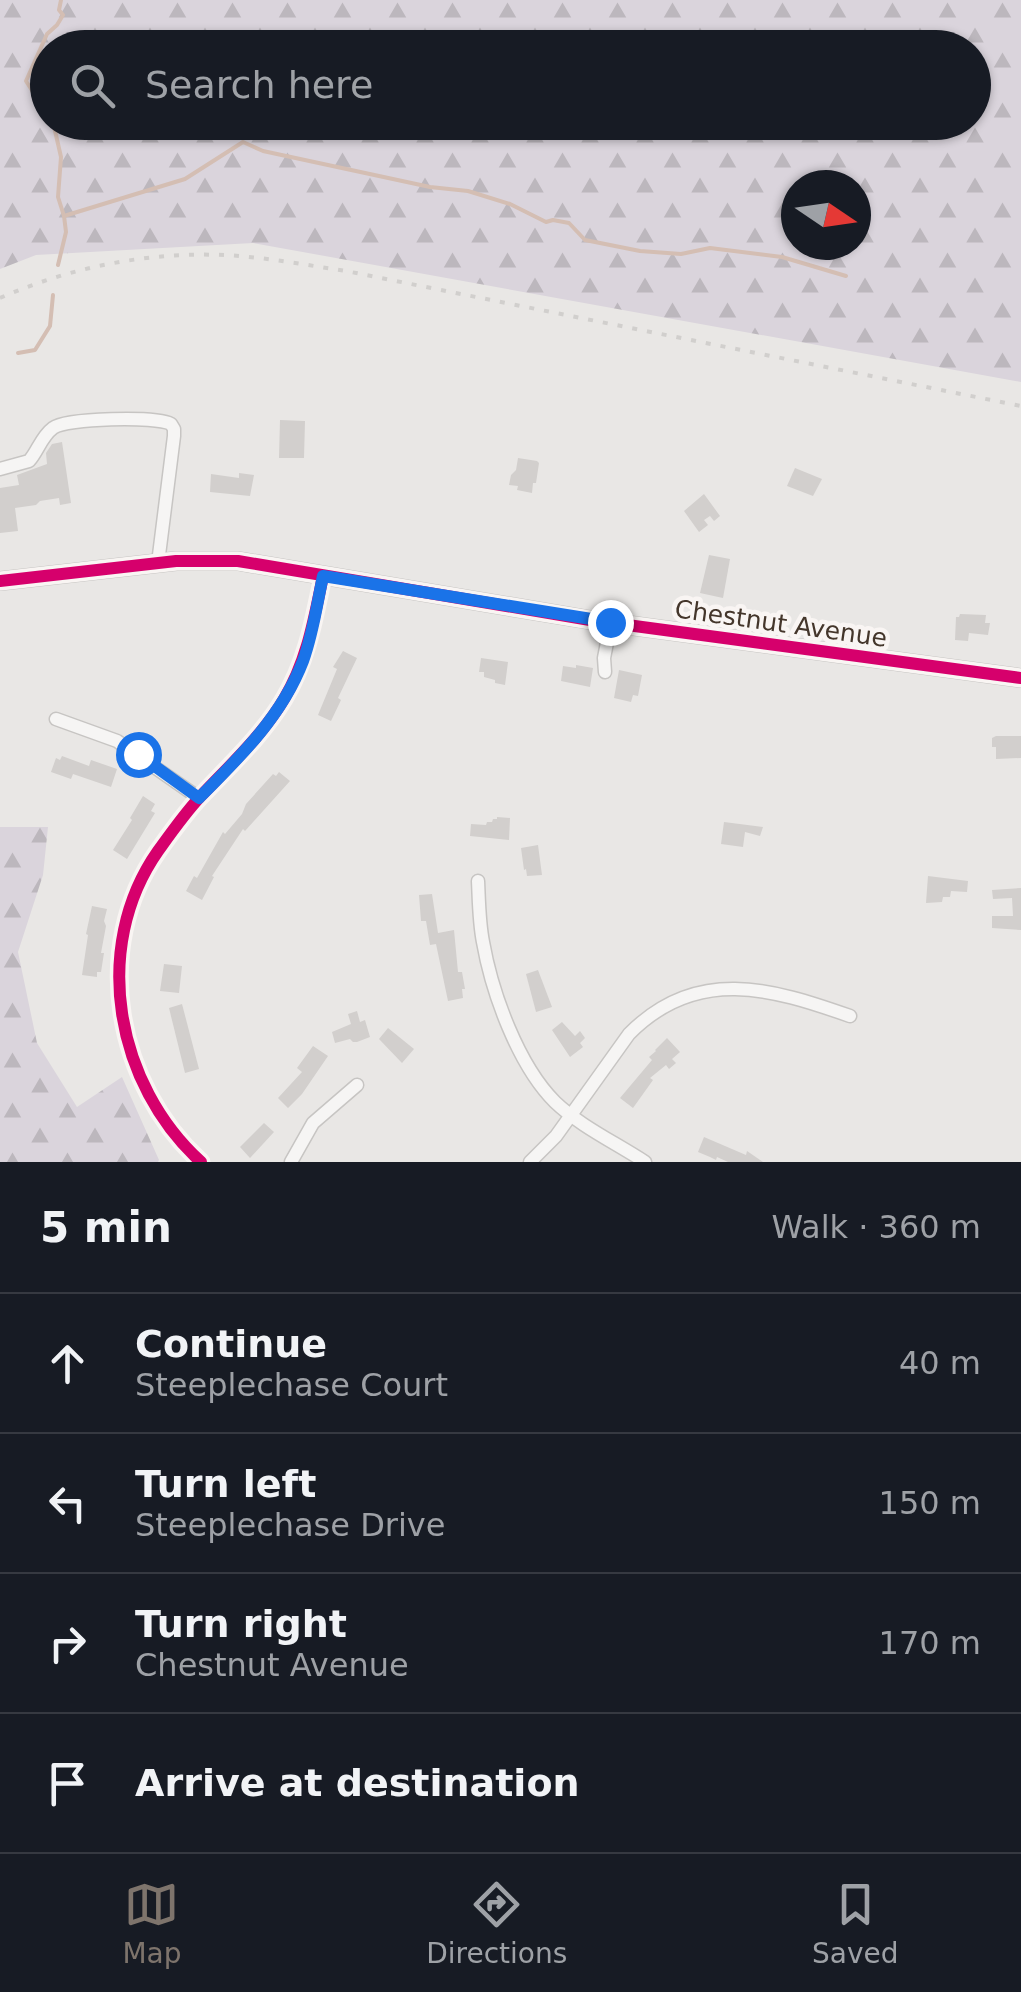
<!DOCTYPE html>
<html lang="en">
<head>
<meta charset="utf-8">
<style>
  :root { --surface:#171b24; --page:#242831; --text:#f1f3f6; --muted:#9ea1a6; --line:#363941; --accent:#7e746c }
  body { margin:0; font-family:"DejaVu Sans",sans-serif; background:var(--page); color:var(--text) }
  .compass { position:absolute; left:781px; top:170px; width:90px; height:90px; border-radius:50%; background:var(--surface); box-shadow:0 2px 8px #0004; rotate:103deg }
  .stop { position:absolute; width:30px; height:30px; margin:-22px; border:8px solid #1a73e8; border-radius:50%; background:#fff }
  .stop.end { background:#1a73e8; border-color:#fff; box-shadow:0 2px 10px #0008 }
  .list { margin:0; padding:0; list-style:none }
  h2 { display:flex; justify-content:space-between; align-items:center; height:130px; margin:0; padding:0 40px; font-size:42px }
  h2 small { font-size:32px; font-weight:400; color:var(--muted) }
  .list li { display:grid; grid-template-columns:65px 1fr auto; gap:30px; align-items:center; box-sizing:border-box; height:140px; padding:0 40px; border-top:2px solid var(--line) }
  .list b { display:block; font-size:38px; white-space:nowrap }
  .list p { margin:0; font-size:32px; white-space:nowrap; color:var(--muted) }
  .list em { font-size:32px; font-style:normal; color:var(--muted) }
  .icon { flex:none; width:55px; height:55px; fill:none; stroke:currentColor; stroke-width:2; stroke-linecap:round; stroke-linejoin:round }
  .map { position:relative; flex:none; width:1021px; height:1162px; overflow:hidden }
  .search { position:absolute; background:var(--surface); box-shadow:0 2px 8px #0004; left:30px; right:30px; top:30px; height:110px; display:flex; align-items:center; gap:25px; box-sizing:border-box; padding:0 35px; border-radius:55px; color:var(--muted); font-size:38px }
  .sheet { height:690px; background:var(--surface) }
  nav { display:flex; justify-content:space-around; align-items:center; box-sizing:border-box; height:140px; border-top:2px solid var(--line); background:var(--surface); font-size:28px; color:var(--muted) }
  nav a { display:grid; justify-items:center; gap:5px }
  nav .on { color:var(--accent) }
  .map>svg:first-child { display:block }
  .forest { fill:url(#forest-firs); fill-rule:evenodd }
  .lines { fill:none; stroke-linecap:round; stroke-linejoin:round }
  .stream { stroke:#d4beb3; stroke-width:4 }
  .building { fill:#d2cfcd }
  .street-casing { stroke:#c7c5c3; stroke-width:15 }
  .secondary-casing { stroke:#c7c5c3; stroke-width:20 }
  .street { stroke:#f6f5f4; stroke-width:12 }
  .secondary { stroke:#f8f8f7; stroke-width:18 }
  .rail { stroke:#d1cfcd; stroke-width:4; stroke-dasharray:5 10; stroke-linecap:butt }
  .cycleway-casing { stroke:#f9f5f3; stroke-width:19 }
  .cycleway { stroke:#d6006c; stroke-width:12 }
  .route { stroke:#1a73e8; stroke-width:12 }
  .labels { text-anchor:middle; stroke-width:9; stroke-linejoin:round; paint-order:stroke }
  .street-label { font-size:25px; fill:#44362b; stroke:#f9f5f3 }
</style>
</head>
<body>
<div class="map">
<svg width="1021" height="1162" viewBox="0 0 1021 1162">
  <defs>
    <pattern id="forest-firs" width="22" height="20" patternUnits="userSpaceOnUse" patternTransform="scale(2.5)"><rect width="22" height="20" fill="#dad4dc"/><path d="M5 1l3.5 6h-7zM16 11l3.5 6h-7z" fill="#bcb7bd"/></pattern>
  </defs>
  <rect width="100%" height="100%" fill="#e9e7e5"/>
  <g class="forest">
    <path d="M0 0H1021V382L253 243 36 255 0 269ZM48 48H974V122H48ZM796 185H856V245H796Z"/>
    <path d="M0 827H48L43 875 18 952 37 1043 77 1107 122 1077 159 1160 158 1162H0Z"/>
  </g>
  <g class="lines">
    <g class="stream">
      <path d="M48 101 46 97 33 92 26 81 47 34 57 25 63 15 59 10 61 0"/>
      <path d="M53 122 61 157 58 197 64 216 66 232 58 265"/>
      <path d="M64 216 185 179 243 142 263 151 430 187 468 191 510 204 546 222 553 220 569 223 585 240 640 251 681 254 710 248 782 257 846 276"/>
      <path d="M18 353 35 350 50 326 53 295"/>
    </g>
  </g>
  <g class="building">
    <path d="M280 420 305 421 304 458H279Z"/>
    <path d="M62 442 71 503 60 505 59 498 40 501 36 505 15 508 18 531 0 533V488L19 485 17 475 47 464 46 453 52 444Z"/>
    <path d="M518 458 537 461 539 463 536 483H533L532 493 517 490 518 486 509 485 511 475 516 470Z"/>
    <path d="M795 468 822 479 813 496 787 486Z"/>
    <path d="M239 473 254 475 250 496 210 492 211 474 239 478Z"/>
    <path d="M704 494 720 516 714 521 710 516 704 520 708 525 699 532 684 511Z"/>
    <path d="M709 555 730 559 723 598 700 593Z"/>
    <path d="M960 614 986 615 985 623H990L988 635 969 633 968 641 955 640 956 617H959Z"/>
    <path d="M343 651 357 658 338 698 341 700 331 721 318 715 337 669 333 667Z"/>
    <path d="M481 658 508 662 505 685 495 683V680L484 677V672H479Z"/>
    <path d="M576 665 593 668 590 687 561 681 563 666 576 668Z"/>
    <path d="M619 670 642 675 638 696 633 695 631 702 614 698Z"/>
    <path d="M996 736H1021V758L996 759V747H992V738Z"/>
    <path d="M62 756 89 766 91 760 117 769 111 787 73 774 71 779 51 772 56 758 60 760Z"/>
    <path d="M279 772 290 781 245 831 243 829 212 876 214 877 202 900 186 891 194 876 197 878 223 832 225 834 242 814 246 804 273 774 276 776Z"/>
    <path d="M143 796 155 804 151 811 155 813 127 859 113 850 132 820 130 818Z"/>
    <path d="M497 817 510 818 509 840 470 836 471 824 486 825 487 822H492L493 819H497Z"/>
    <path d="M724 822 763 827 760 836 745 832 743 847 721 844Z"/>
    <path d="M538 845 542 875 527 876 526 869 524 870 521 848Z"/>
    <path d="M928 876 968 881 967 892 951 891 950 897H943L942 902 926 903Z"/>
    <path d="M1021 888V930L992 928V916H1013L1012 898 993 899 992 890Z"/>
    <path d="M432 894 438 933 454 930 458 972H462L465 989H462L463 998 448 1001 436 944 430 945 426 921H421L419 895Z"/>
    <path d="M92 906 107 909 104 921 106 926 101 953H104L101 972H97V977L82 975 88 935 86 934Z"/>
    <path d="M164 964 182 966 179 993 160 991Z"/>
    <path d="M538 970 552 1007 536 1012 526 974Z"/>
    <path d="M182 1004 199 1069 185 1073 169 1008Z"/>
    <path d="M357 1011 360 1022 365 1020 370 1037 357 1042H353L350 1039 335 1043 332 1032 351 1024 348 1014Z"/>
    <path d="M562 1022 575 1036 580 1031 585 1038 580 1043 583 1047 570 1057 552 1030Z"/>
    <path d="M388 1028 414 1049 402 1063 379 1039Z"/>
    <path d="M667 1038 680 1052 672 1059 676 1063 669 1069 666 1065 650 1078 653 1080 633 1108 620 1098 652 1060 649 1057 656 1051 655 1050Z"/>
    <path d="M313 1046 328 1056 302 1094 288 1108 278 1098 302 1072 297 1068Z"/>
    <path d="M264 1123 274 1132 250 1158 240 1147Z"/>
    <path d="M704 1137 746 1155 747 1151 763 1162H728L717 1157 716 1160 710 1157 698 1152Z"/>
  </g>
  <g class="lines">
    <defs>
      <g id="street">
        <path d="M0 469 29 461C38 451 41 437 53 428 66 418 156 416 171 424L174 429V436L158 563"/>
        <path d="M605 672 604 658 611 622"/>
        <path d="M56 719 117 741 199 798"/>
        <path d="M478 881C479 901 479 922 483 942 492 993 518 1065 555 1102 580 1126 616 1143 645 1162"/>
        <path d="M201 1162C116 1085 90 948 158 851 171 833 185 813 200 797 230 765 262 736 284 699 307 661 314 619 323 576"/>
        <path d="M291 1162 313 1123 357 1085"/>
        <path d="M530 1162 556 1136 629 1034C696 966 771 988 850 1016"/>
      </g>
      <path id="secondary" d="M0 581 176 561H238L590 620 1021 678"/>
    </defs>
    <use href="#street" class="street-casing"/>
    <use href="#secondary" class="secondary-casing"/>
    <use href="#street" class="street"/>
    <use href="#secondary" class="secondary"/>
    <path class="rail" d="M0 298C71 267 147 252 224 255 265 257 306 265 346 271L1021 406"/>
    <defs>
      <g id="cycleway">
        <path d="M0 581 176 561H238L590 620 1021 678"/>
        <path d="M201 1162C116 1085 90 948 158 851 171 833 185 813 200 797 230 765 262 736 284 699 307 661 314 619 323 576"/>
      </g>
    </defs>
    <use href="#cycleway" class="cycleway-casing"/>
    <use href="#cycleway" class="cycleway"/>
  </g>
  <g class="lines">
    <path class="route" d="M138 754 199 798C240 757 282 716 303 661 313 634 317 604 323 576L610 622"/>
  </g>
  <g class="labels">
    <g class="street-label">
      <text transform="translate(781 623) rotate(8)" y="9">Chestnut Avenue</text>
    </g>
  </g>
</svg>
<svg class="compass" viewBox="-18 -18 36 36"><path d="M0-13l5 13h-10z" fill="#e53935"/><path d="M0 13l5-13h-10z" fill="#9ea1a6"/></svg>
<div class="stop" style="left:138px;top:754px"></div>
<div class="stop end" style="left:610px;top:622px"></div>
<div class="search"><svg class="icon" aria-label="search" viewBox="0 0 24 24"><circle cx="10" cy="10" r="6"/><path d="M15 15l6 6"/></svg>Search here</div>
</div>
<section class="sheet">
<h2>5 min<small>Walk · 360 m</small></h2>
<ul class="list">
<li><svg class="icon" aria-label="ahead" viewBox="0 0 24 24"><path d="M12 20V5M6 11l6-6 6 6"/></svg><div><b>Continue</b><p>Steeplechase Court</p></div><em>40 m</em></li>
<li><svg class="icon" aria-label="left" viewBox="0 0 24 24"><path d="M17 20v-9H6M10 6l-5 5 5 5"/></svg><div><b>Turn left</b><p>Steeplechase Drive</p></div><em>150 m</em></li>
<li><svg class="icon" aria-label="right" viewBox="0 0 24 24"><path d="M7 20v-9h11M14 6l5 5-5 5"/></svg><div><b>Turn right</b><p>Chestnut Avenue</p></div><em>170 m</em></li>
<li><svg class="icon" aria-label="arrive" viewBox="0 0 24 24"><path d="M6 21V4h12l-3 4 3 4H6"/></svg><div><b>Arrive at destination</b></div></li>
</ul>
</section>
<nav>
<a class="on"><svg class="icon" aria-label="map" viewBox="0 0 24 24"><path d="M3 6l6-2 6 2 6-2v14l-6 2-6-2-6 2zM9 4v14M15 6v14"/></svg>Map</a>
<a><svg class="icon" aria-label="directions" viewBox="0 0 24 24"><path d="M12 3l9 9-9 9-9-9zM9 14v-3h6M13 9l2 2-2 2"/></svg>Directions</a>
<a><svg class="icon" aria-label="saved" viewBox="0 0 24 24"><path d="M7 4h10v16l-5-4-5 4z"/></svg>Saved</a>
</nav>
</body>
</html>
